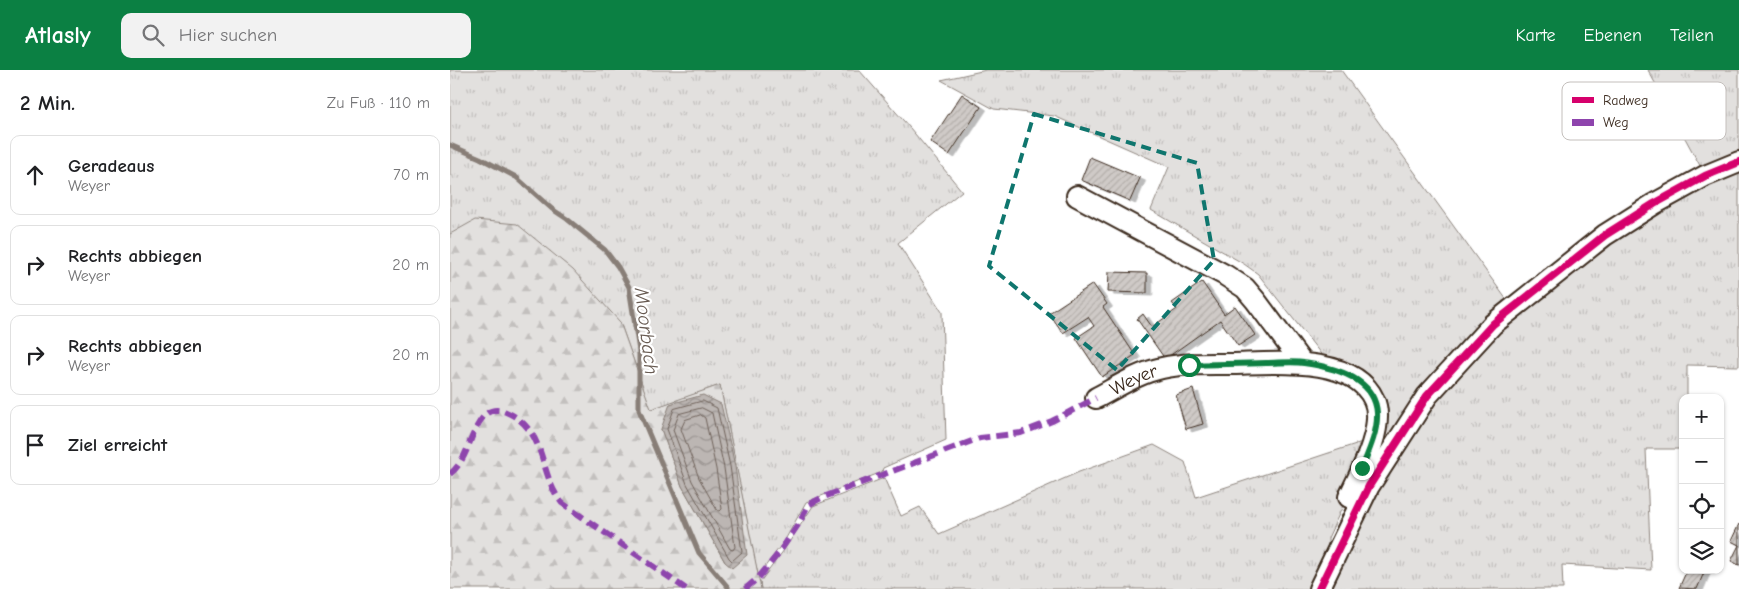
<!DOCTYPE html>
<html lang="de">
<head>
<meta charset="utf-8">
<style>
  :root { --surface:#fff; --page:#f2f2f2; --text:#202124; --muted:#757577; --line:#e0e0e0; --accent:#0b8043 }
  body { margin:0; font-family:"Comic Neue",sans-serif; background:var(--page); color:var(--text) }
  .controls { position:absolute; right:15px; bottom:15px; display:grid; overflow:hidden; border-radius:10px; box-shadow:0 1px 4px #0004 }
  .controls button { width:45px; height:45px; display:grid; place-items:center; padding:0; border:0; border-bottom:1px solid var(--line); background:var(--surface); color:var(--text); font:25px sans-serif }
  .stop { position:absolute; width:15px; height:15px; margin:-11px; border:4px solid #0b8043; border-radius:50%; background:#fff }
  .stop.end { background:#0b8043; border-color:#fff; box-shadow:0 1px 5px #0008 }
  .list { margin:0; padding:0; list-style:none }
  h2 { display:flex; justify-content:space-between; align-items:center; height:65px; margin:0; padding:0 20px; font-size:21px }
  h2 small { font-size:16px; font-weight:400; color:var(--muted) }
  .list li { display:grid; grid-template-columns:32px 1fr auto; gap:15px; align-items:center; box-sizing:border-box; height:80px; margin:0 10px 10px; padding:0 10px; border:1px solid var(--line); border-radius:10px }
  .list b { display:block; font-size:19px; white-space:nowrap }
  .list p { margin:0; font-size:16px; white-space:nowrap; color:var(--muted) }
  .list em { font-size:16px; font-style:normal; color:var(--muted) }
  .icon { flex:none; width:28px; height:28px; fill:none; stroke:currentColor; stroke-width:2; stroke-linecap:round; stroke-linejoin:round }
  .map { position:relative; flex:none; width:1289px; height:519px; overflow:hidden }
  header { display:flex; align-items:center; gap:30px; box-sizing:border-box; height:70px; padding:0 25px; background:var(--accent); color:#fff }
  header strong { font-size:24px }
  nav { display:flex; gap:28px; margin-inline-start:auto; font-size:18px }
  .search { width:350px; height:45px; background:var(--page); display:flex; align-items:center; gap:12px; box-sizing:border-box; padding:0 18px; border-radius:10px; color:var(--muted); font-size:19px }
  main { display:flex }
  aside { flex:1; background:var(--surface) }
  .map>svg:first-child { display:block }
  .grass { fill:url(#grass-tufts); stroke:#8e857e }
  .forest { fill:url(#forest-firs); stroke:#8e857e; fill-rule:evenodd }
  .water { fill:url(#water-waves); stroke:#887e77 }
  .lines { fill:none; stroke-linecap:round; stroke-linejoin:round }
  .shore { stroke:#6f625a; stroke-width:1 }
  .stream { stroke:#887e77; stroke-width:5 }
  .building { fill:url(#building-hatch); stroke:#3b2a1e; filter:url(#shadow) }
  .minor-casing { stroke:#3b2a1e; stroke-width:24 }
  .minor { stroke:#fff; stroke-width:20 }
  .quiet { stroke:#8e44ad; stroke-width:6; stroke-dasharray:12 6; stroke-linecap:butt }
  .cycleway-casing { stroke:#fff; stroke-width:11 }
  .cycleway { stroke:#d6006c; stroke-width:8 }
  .route { stroke:#0b8043; stroke-width:6 }
  .marked { fill:none; stroke:#0f766e; stroke-width:4; stroke-dasharray:10 6; stroke-linejoin:round }
  .labels { text-anchor:middle; stroke-width:4.5; stroke-linejoin:round; paint-order:stroke }
  .street-label { font-size:19px; fill:#3b2a1e; stroke:#fff }
  .water-label { font-size:20px; font-style:italic; fill:#685b52; stroke:#fff }
  .key { fill:#fff; stroke:#c4bfbc; stroke-width:1 }
  .key-label { font-size:14px; fill:#3b2a1e }
</style>
</head>
<body>
<header>
<strong>Atlasly</strong>
<div class="search"><svg class="icon" aria-label="search" viewBox="0 0 24 24"><circle cx="10" cy="10" r="6"/><path d="M15 15l6 6"/></svg>Hier suchen</div>
<nav><a>Karte</a><a>Ebenen</a><a>Teilen</a></nav>
</header>
<main>
<aside>
<h2>2 Min.<small>Zu Fuß · 110 m</small></h2>
<ul class="list">
<li><svg class="icon" aria-label="ahead" viewBox="0 0 24 24"><path d="M12 20V5M6 11l6-6 6 6"/></svg><div><b>Geradeaus</b><p>Weyer</p></div><em>70 m</em></li>
<li><svg class="icon" aria-label="right" viewBox="0 0 24 24"><path d="M7 20v-9h11M14 6l5 5-5 5"/></svg><div><b>Rechts abbiegen</b><p>Weyer</p></div><em>20 m</em></li>
<li><svg class="icon" aria-label="right" viewBox="0 0 24 24"><path d="M7 20v-9h11M14 6l5 5-5 5"/></svg><div><b>Rechts abbiegen</b><p>Weyer</p></div><em>20 m</em></li>
<li><svg class="icon" aria-label="arrive" viewBox="0 0 24 24"><path d="M6 21V4h12l-3 4 3 4H6"/></svg><div><b>Ziel erreicht</b></div></li>
</ul>
</aside>
<div class="map">
<svg width="1289" height="519" viewBox="0 0 1289 519">
  <defs>
    <pattern id="grass-tufts" width="24" height="20" patternUnits="userSpaceOnUse" patternTransform="scale(1.25)"><rect width="24" height="20" fill="#e2e0de"/><path d="M3 7l-1-3M5 7V3M7 7l1-3M15 17l-1-3M17 17v-4M19 17l1-3" fill="none" stroke="#c3c0be"/></pattern>
    <pattern id="forest-firs" width="22" height="20" patternUnits="userSpaceOnUse" patternTransform="scale(1.25)"><rect width="22" height="20" fill="#e2e0de"/><path d="M5 1l3.5 6h-7zM16 11l3.5 6h-7z" fill="#c3c0be"/></pattern>
    <pattern id="water-waves" width="16" height="10" patternUnits="userSpaceOnUse" patternTransform="scale(1.25)"><rect width="16" height="10" fill="#bcb6b3"/><path d="M0 5q4-4 8 0t8 0" fill="none" stroke="#9a9491"/></pattern>
    <pattern id="building-hatch" width="6" height="6" patternUnits="userSpaceOnUse" patternTransform="scale(1.25)"><rect width="6" height="6" fill="#cfcac7"/><path d="M-1 1l2-2M0 6l6-6M5 7l2-2" fill="none" stroke="#b3aeaa"/></pattern>
    <filter id="shadow"><feDropShadow dx="5.5" dy="3" stdDeviation="0" flood-color="#0004"/></filter>
  </defs>
  <rect width="100%" height="100%" fill="#fff"/>
  <filter id="ink" filterUnits="userSpaceOnUse"><feTurbulence type="fractalNoise" baseFrequency=".02" numOctaves="2"/><feDisplacementMap in="SourceGraphic" scale="10" xChannelSelector="R" yChannelSelector="G"/><feConvolveMatrix kernelMatrix="1 2 1 2 8 2 1 2 1" color-interpolation-filters="sRGB"/></filter>
  <g filter="url(#ink)">
    <g class="grass">
      <path d="M0 0H409L460 58 512 121 448 173 492 242 496 370 433 398 432 402 356 432 335 470 308 506 270 315 201 340 170 252 0 164Z"/>
      <path d="M536 0H891L1059 233 975 325 881 477V469L914 398 929 343 878 293 808 204 794 194 701 140 719 97 604 46 544 39 491 10Z"/>
      <path d="M1198 0H1289V89L1254 103Z"/>
      <path d="M1289 95V296L1237 295V328H1233V379H1196L1201 500 1112 495 1113 519H879V507L978 328 1047 256 1157 166Z"/>
      <path d="M921 369 911 397 878 468V483L867 519H311L310 512 334 480 363 436 434 408 451 446 470 437 489 464 629 402 704 375 735 392 746 427Z"/>
    </g>
    <path class="forest" d="M25 150 67 154 123 200 170 252 201 339 270 315 311 519H0V164ZM211 359 275 492 232 416Z"/>
    <path class="water" d="M253 325 271 334 285 396 297 485 282 498 275 492 232 416 211 359 220 334Z"/>
    <g class="lines">
      <g class="shore">
        <path d="M253 331 267 338 280 396 292 482 282 491 279 488 237 414 217 359 224 339Z"/>
        <path d="M252 338 262 343 274 398 285 477 283 480 280 479 242 411 223 360 229 344Z"/>
        <path d="M251 345 255 348 266 399 272 439 270 441 267 440 249 408 231 359 235 350Z"/>
      </g>
      <path class="stream" d="M0 75 30 88 66 107 102 139 117 149 155 180 168 197 179 217 189 281V340L249 483 278 517"/>
    </g>
    <g class="building">
      <path d="M512 24 531 37 499 85 480 72Z"/>
      <path d="M640 87 690 108 680 131 631 110Z"/>
      <path d="M659 202 697 203V223L658 222Z"/>
      <path d="M752 212 774 244 785 236 805 265 788 276 770 250 715 289 687 249 693 244 702 257 727 239 722 233Z"/>
      <path d="M643 214 657 234 653 237 685 285 652 307 626 268 644 256 638 247 613 263 599 243Z"/>
      <path d="M743 319 753 354 736 359 726 325Z"/>
      <path d="M1289 454V495L1281 491 1289 475 1281 471Z"/>
      <path d="M1237 500H1255L1247 519 1229 518Z"/>
    </g>
    <g class="lines">
      <defs>
        <g id="minor">
          <path d="M627 126 775 205 795 218 806 231 852 293"/>
          <path id="s1" d="M646 328C667 317 688 303 712 298 735 293 760 294 784 294 824 293 904 285 924 330 936 356 910 404 899 427"/>
          <path d="M869 519 919 416 977 326 1043 254 1155 165 1204 134 1255 106 1289 92"/>
        </g>
      </defs>
      <use href="#minor" class="minor-casing"/>
      <use href="#minor" class="minor"/>
      <g class="quiet">
        <path d="M0 404C19 389 19 362 35 345 41 339 48 339 56 342 98 360 88 404 112 433L236 519"/>
        <path d="M295 519 309 507 328 484 350 452 358 435 371 428 530 368 571 363 602 351 646 328"/>
      </g>
      <defs>
        <path id="cycleway" d="M869 519 919 416 977 326 1043 254 1155 165 1204 134 1255 106 1289 92"/>
      </defs>
      <use href="#cycleway" class="cycleway-casing"/>
      <use href="#cycleway" class="cycleway"/>
    </g>
  </g>
  <g class="lines" filter="url(#ink)">
    <path class="route" d="M739 295C765 294 790 294 816 293 828 293 842 291 854 293 882 297 925 308 927 343 928 361 919 381 912 398"/>
  </g>
  <path class="marked" d="M584 44 747 93 764 190 667 300 539 196Z"/>
  <g class="labels">
    <g class="street-label">
      <text dy="7" stroke="none"><textPath href="#s1" startOffset="42">Weyer</textPath></text>
    </g>
    <g class="water-label">
      <text transform="translate(197 261) rotate(83)" y="7">Moorbach</text>
    </g>
  </g>
  <rect x="1112" y="12" width="164" height="58" rx="8" class="key"/>
  <rect x="1122" y="27" width="22" height="6" fill="#d6006c"/>
  <rect x="1122" y="49" width="22" height="7" fill="#8e44ad"/>
  <g class="key-label">
    <text x="1153" y="35">Radweg</text>
    <text x="1153" y="57">Weg</text>
  </g>
</svg>
<div class="controls">
<button>+</button>
<button>−</button>
<button><svg class="icon" aria-label="locate" viewBox="0 0 24 24"><circle cx="12" cy="12" r="6"/><path d="M12 2v4M12 18v4M2 12h4M18 12h4"/></svg></button>
<button><svg class="icon" aria-label="layers" viewBox="0 0 24 24"><path d="M12 4l9 5-9 5-9-5zM3 14l9 5 9-5"/></svg></button>
</div>
<div class="stop" style="left:739px;top:295px"></div>
<div class="stop end" style="left:912px;top:398px"></div>
</div>
</main>
</body>
</html>
